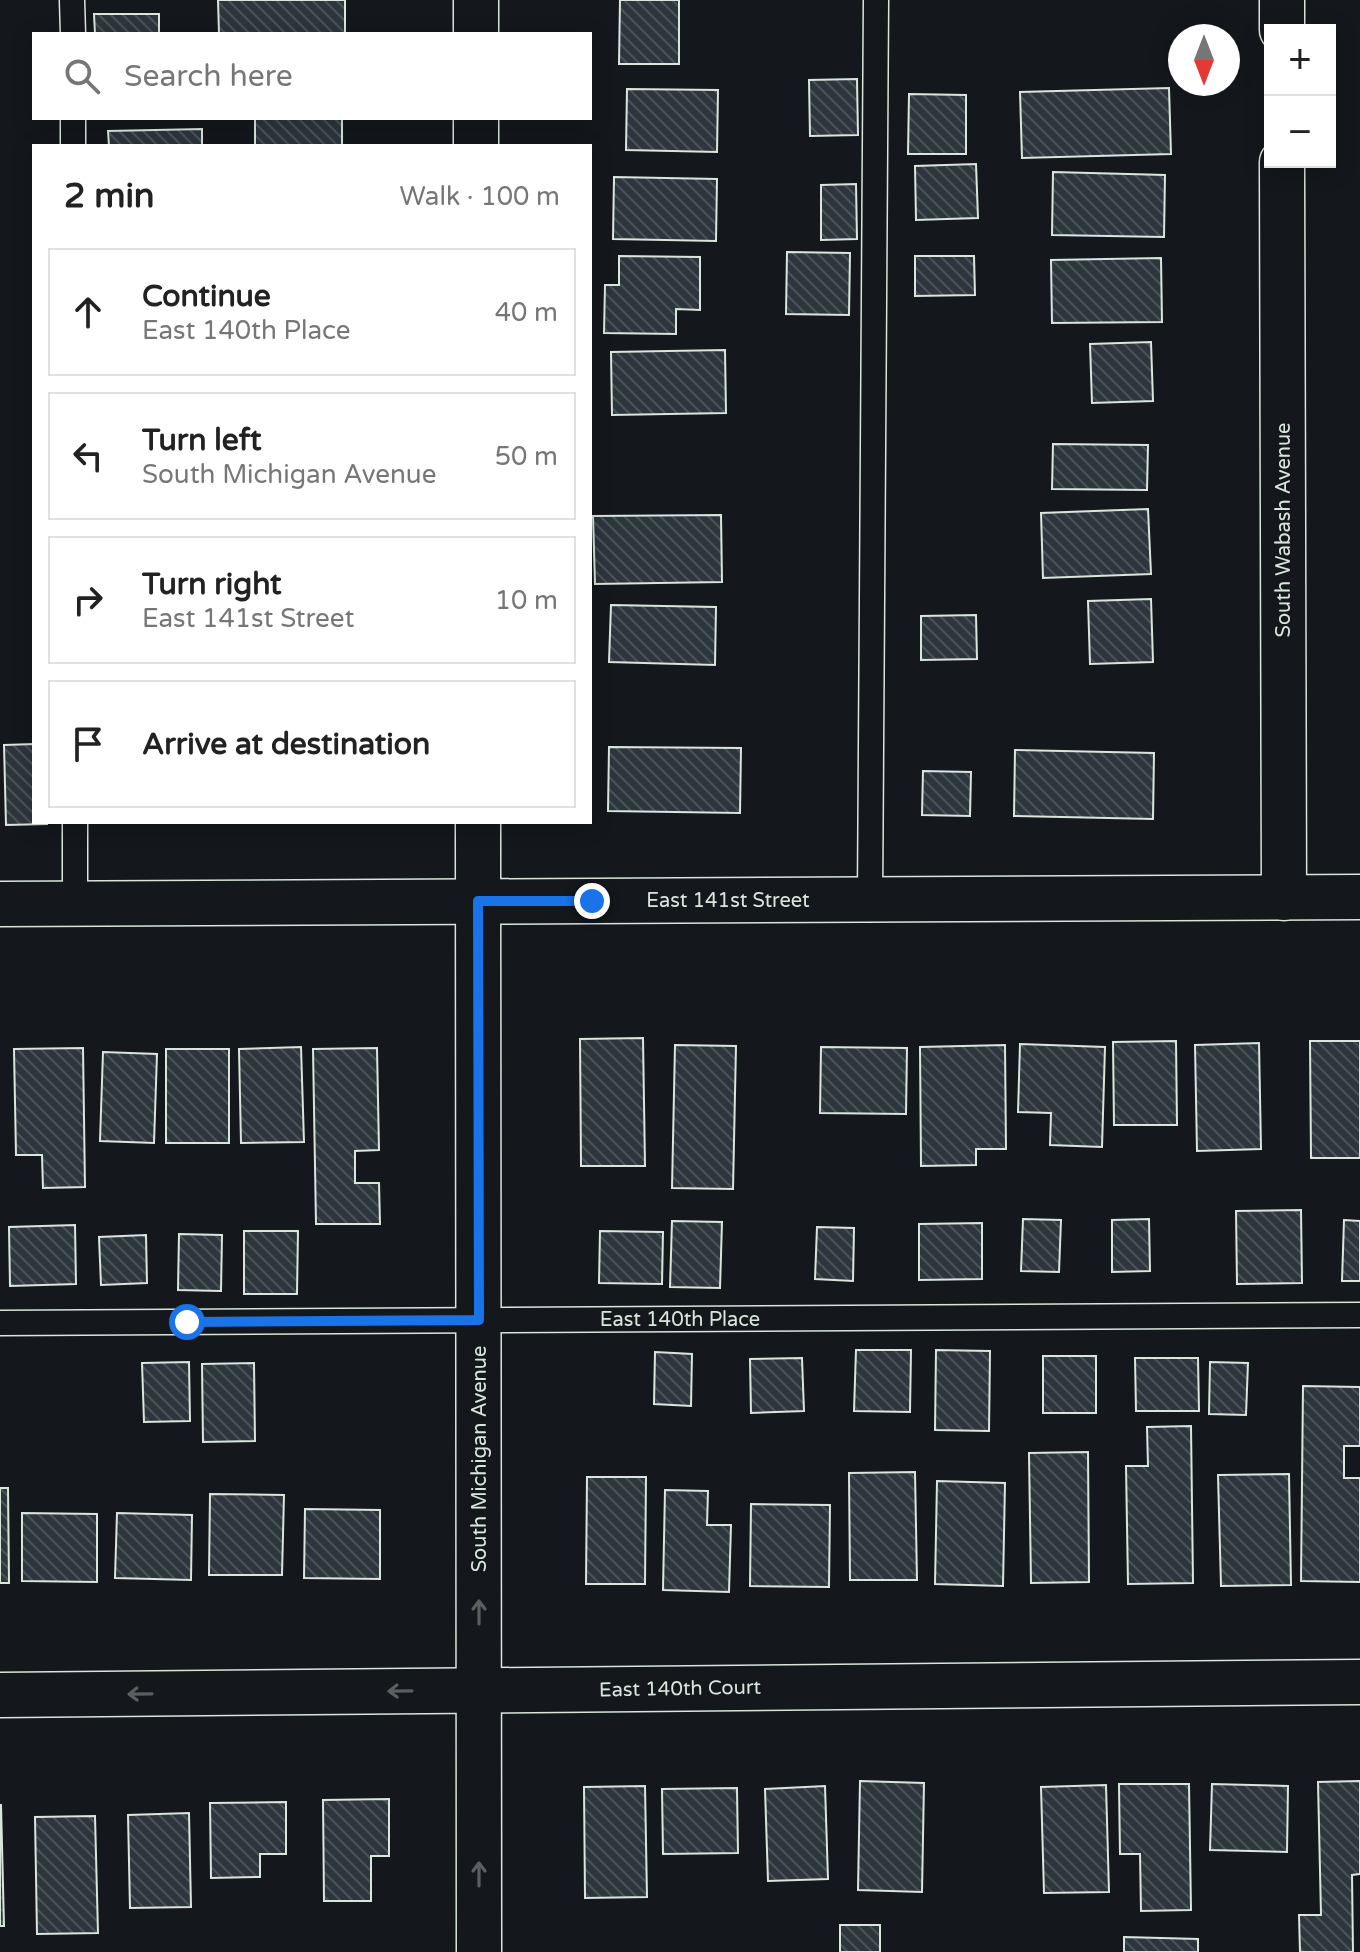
<!DOCTYPE html>
<html lang="en">
<head>
<meta charset="utf-8">
<style>
  :root { --surface:#fff; --page:#f2f2f2; --text:#222; --muted:#767676; --line:#e0e0e0 }
  body { margin:0; font-family:"Varela Round",sans-serif; background:var(--page); color:var(--text) }
  .controls { position:absolute; right:24px; top:24px; display:grid; overflow:hidden; border-radius:0px; box-shadow:0 4px 20px #0003 }
  .controls button { width:72px; height:72px; display:grid; place-items:center; padding:0; border:0; border-bottom:2px solid var(--line); background:var(--surface); color:var(--text); font:40px sans-serif }
  .compass { position:absolute; left:1168px; top:24px; width:72px; height:72px; border-radius:50%; background:var(--surface); box-shadow:0 4px 20px #0003; rotate:180deg }
  .stop { position:absolute; width:24px; height:24px; margin:-18px; border:6px solid #1a73e8; border-radius:50%; background:#fff }
  .stop.end { background:#1a73e8; border-color:#fff; box-shadow:0 2px 8px #0008 }
  .list { margin:0; padding:0; list-style:none }
  h2 { display:flex; justify-content:space-between; align-items:center; height:104px; margin:0; padding:0 32px; font-size:34px }
  h2 small { font-size:26px; font-weight:400; color:var(--muted) }
  .list li { display:grid; grid-template-columns:52px 1fr auto; gap:24px; align-items:center; box-sizing:border-box; height:128px; margin:0 16px 16px; padding:0 16px; border:2px solid var(--line); border-radius:0px }
  .list b { display:block; font-size:30px; white-space:nowrap }
  .list p { margin:0; font-size:26px; white-space:nowrap; color:var(--muted) }
  .list em { font-size:26px; font-style:normal; color:var(--muted) }
  .icon { flex:none; width:44px; height:44px; fill:none; stroke:currentColor; stroke-width:2; stroke-linecap:round; stroke-linejoin:round }
  .map { position:relative; flex:none; width:1360px; height:1952px; overflow:hidden }
  .search { position:absolute; background:var(--surface); box-shadow:0 4px 20px #0003; left:32px; top:32px; width:560px; height:88px; display:flex; align-items:center; gap:20px; box-sizing:border-box; padding:0 28px; border-radius:0px; color:var(--muted); font-size:30px }
  .panel { position:absolute; background:var(--surface); box-shadow:0 4px 20px #0003; left:32px; top:144px; width:560px; height:680px; border-radius:0px }
  .map>svg:first-child { display:block }
  .building { fill:url(#building-back-hatch); stroke:#d8e6dc; stroke-width:2 }
  .lines { fill:none; stroke-linecap:round; stroke-linejoin:round }
  .service-casing { stroke:#d8e6dc; stroke-width:27 }
  .minor-casing { stroke:#d8e6dc; stroke-width:47 }
  .service { stroke:#14181c; stroke-width:24 }
  .minor { stroke:#14181c; stroke-width:44 }
  .oneway { stroke:#59605f }
  .route { stroke:#1a73e8; stroke-width:10 }
  .labels { text-anchor:middle; stroke-width:6; stroke-linejoin:round; paint-order:stroke }
  .street-label { font-size:20px; fill:#d8e6dc; stroke:#14181c }
</style>
</head>
<body>
<div class="map">
<svg width="1360" height="1952" viewBox="0 0 1360 1952">
  <defs>
    <pattern id="building-back-hatch" width="6" height="6" patternUnits="userSpaceOnUse" patternTransform="scale(2)"><rect width="6" height="6" fill="#2c363c"/><path d="M-1 5l2 2M0 0l6 6M5-1l2 2" fill="none" stroke="#4a5358"/></pattern>
  </defs>
  <rect width="100%" height="100%" fill="#14181c"/>
  <g class="building">
    <path d="M218 0H345V34H219Z"/>
    <path d="M620 0H679V64H619Z"/>
    <path d="M94 14H159V34H95Z"/>
    <path d="M857 79 858 135 810 136 809 80Z"/>
    <path d="M1169 88 1171 154 1022 158 1020 92Z"/>
    <path d="M627 89 718 90 717 152 626 150Z"/>
    <path d="M909 94 966 95V154H908Z"/>
    <rect x="255" y="118" width="87" height="28"/>
    <path d="M202 129V146H109L108 131Z"/>
    <path d="M976 164 978 218 916 220 915 166Z"/>
    <path d="M1053 172 1165 175 1164 237 1052 235Z"/>
    <path d="M614 177 717 179 716 241 613 239Z"/>
    <path d="M856 184 857 239 821 240V185Z"/>
    <path d="M787 252 850 253 849 315 786 314Z"/>
    <path d="M619 256 700 257V310L676 309V334L604 333 605 285H619Z"/>
    <path d="M915 256H974L975 295 915 296Z"/>
    <path d="M1161 258 1162 322 1052 323 1051 260Z"/>
    <path d="M1151 342 1153 401 1092 403 1090 344Z"/>
    <path d="M725 350 726 413 612 415 611 352Z"/>
    <path d="M1053 444 1148 445 1147 490 1052 489Z"/>
    <path d="M1148 509 1151 574 1043 578 1041 513Z"/>
    <path d="M721 515 722 582 595 584 593 516Z"/>
    <path d="M1151 599 1153 662 1090 664 1088 601Z"/>
    <path d="M611 605 716 607 715 665 609 662Z"/>
    <path d="M976 615 977 659 921 660V616Z"/>
    <path d="M34 744V822H47V824L6 825 4 745Z"/>
    <path d="M609 747 741 748 740 813 608 811Z"/>
    <path d="M1015 750 1154 753 1153 819 1014 816Z"/>
    <path d="M923 771 971 772 970 816 922 815Z"/>
    <path d="M643 1038 645 1166H581L580 1039Z"/>
    <path d="M1176 1041 1177 1125H1114L1113 1042Z"/>
    <path d="M1310 1041H1360V1158H1311Z"/>
    <path d="M1259 1043 1261 1149 1197 1151 1195 1045Z"/>
    <path d="M1020 1044 1105 1047 1102 1147 1050 1145 1051 1113 1018 1112Z"/>
    <path d="M675 1045 736 1046 733 1189 672 1188Z"/>
    <path d="M1005 1045 1006 1149H976V1165L921 1166 920 1047Z"/>
    <path d="M301 1047 304 1142 241 1143 239 1049Z"/>
    <path d="M821 1047 907 1048 906 1114 820 1113Z"/>
    <path d="M83 1048 85 1187 43 1188 42 1155H16L14 1049Z"/>
    <path d="M377 1048 379 1150 355 1151V1183H379L380 1224H316L313 1049Z"/>
    <rect x="166" y="1049" width="63" height="94"/>
    <path d="M103 1052 157 1054 154 1143 100 1141Z"/>
    <path d="M1301 1210 1302 1283 1237 1284 1236 1211Z"/>
    <path d="M1023 1219 1061 1220 1059 1272 1021 1271Z"/>
    <path d="M1149 1219 1150 1271 1112 1272V1220Z"/>
    <path d="M1344 1220 1360 1221V1281H1342Z"/>
    <path d="M672 1221 722 1222 720 1288 670 1287Z"/>
    <path d="M982 1223V1279L919 1280V1224Z"/>
    <path d="M75 1225 76 1284 10 1286 9 1227Z"/>
    <path d="M817 1227 854 1228 853 1281 815 1279Z"/>
    <path d="M244 1231H298L297 1294H244Z"/>
    <path d="M600 1231 663 1232 662 1284 599 1283Z"/>
    <path d="M179 1234 222 1235 221 1291 178 1290Z"/>
    <path d="M146 1235 147 1283 101 1285 99 1237Z"/>
    <path d="M856 1350H911L910 1412 854 1411Z"/>
    <path d="M936 1350 990 1351 989 1431 935 1430Z"/>
    <path d="M655 1352 692 1354 691 1406 654 1404Z"/>
    <rect x="1043" y="1356" width="53" height="57"/>
    <path d="M802 1358 804 1411 751 1413 750 1359Z"/>
    <path d="M1135 1358H1198L1199 1411H1136Z"/>
    <path d="M189 1362 190 1421 144 1422 142 1363Z"/>
    <path d="M1210 1362 1248 1363 1246 1415 1209 1414Z"/>
    <path d="M254 1363 255 1441 203 1442 202 1364Z"/>
    <path d="M1303 1386 1360 1387V1446H1344V1478H1360V1582L1301 1581Z"/>
    <path d="M1191 1426 1193 1583 1128 1584 1126 1466H1148L1147 1427Z"/>
    <path d="M1088 1452 1089 1582 1031 1583 1029 1453Z"/>
    <path d="M915 1472 917 1580H850L849 1473Z"/>
    <path d="M1289 1474 1291 1585 1221 1586 1218 1475Z"/>
    <path d="M587 1477H646L645 1584H586Z"/>
    <path d="M937 1481 1005 1483 1003 1586 935 1584Z"/>
    <path d="M0 1488H8L9 1583H0Z"/>
    <path d="M665 1490 708 1491 707 1525H731L729 1592 663 1590Z"/>
    <path d="M210 1494 284 1495 282 1575H209Z"/>
    <path d="M751 1504 830 1505 829 1587 750 1586Z"/>
    <path d="M305 1509 380 1510V1579L304 1578Z"/>
    <path d="M22 1513 97 1514V1582L22 1581Z"/>
    <path d="M117 1513 192 1515 191 1580 115 1578Z"/>
    <path d="M860 1781 924 1783 922 1892 858 1890Z"/>
    <path d="M1360 1781V1874L1352 1875 1353 1952H1300L1299 1915H1321L1318 1782Z"/>
    <path d="M1119 1784H1189L1191 1910 1141 1911 1140 1854H1120Z"/>
    <path d="M1212 1784 1288 1786 1287 1852 1210 1850Z"/>
    <path d="M1106 1785 1109 1892 1044 1893 1041 1787Z"/>
    <path d="M645 1786 647 1897 585 1898 584 1787Z"/>
    <path d="M825 1786 828 1879 768 1881 765 1789Z"/>
    <path d="M737 1788 738 1853 663 1854 662 1789Z"/>
    <path d="M389 1799V1856H371V1901H324L323 1800Z"/>
    <path d="M286 1802V1854H260V1877L211 1878 210 1803Z"/>
    <path d="M0 1805H1L4 1926H0Z"/>
    <path d="M189 1813 191 1907 130 1908 128 1815Z"/>
    <path d="M95 1816 98 1933 37 1934 35 1817Z"/>
    <rect x="840" y="1925" width="40" height="27"/>
    <path d="M1124 1937 1198 1939V1952H1124Z"/>
  </g>
  <g class="lines">
    <defs>
      <g id="service">
        <path d="M72 0 73 34"/>
        <path d="M73 118V146"/>
        <path d="M75 822V904"/>
        <path d="M870 899 876 0"/>
        <path d="M0 1323 1360 1315"/>
      </g>
      <g id="minor">
        <path d="M476 0V34"/>
        <path d="M1282 0V30"/>
        <path d="M476 118V146"/>
        <path d="M1282 162 1284 898"/>
        <path d="M478 822 479 1952"/>
        <path d="M0 904 1360 897"/>
        <path d="M0 1695 1360 1682"/>
      </g>
    </defs>
    <use href="#service" class="service-casing"/>
    <use href="#minor" class="minor-casing"/>
    <use href="#service" class="service"/>
    <use href="#minor" class="minor"/>
  </g>
  <defs><path id="oneway-shaft" d="M-6 0H5M1.5-3L5.5 0L1.5 3" fill="none" stroke-width="1.6" stroke-linecap="round" stroke-linejoin="round" transform="scale(2)"/></defs>
  <g class="oneway">
    <use href="#oneway-shaft" transform="translate(479 1612) rotate(-90)"/>
    <use href="#oneway-shaft" transform="translate(400 1691) rotate(179)"/>
    <use href="#oneway-shaft" transform="translate(140 1694) rotate(179)"/>
    <use href="#oneway-shaft" transform="translate(479 1874) rotate(-90)"/>
  </g>
  <g class="lines">
    <path class="route" d="M187 1322 479 1320 478 901H592"/>
  </g>
  <g class="labels">
    <g class="street-label">
      <text transform="translate(1283 530) rotate(-90)" y="7">South Wabash Avenue</text>
      <text x="728" y="907">East 141st Street</text>
      <text x="680" y="1326">East 140th Place</text>
      <text transform="translate(479 1459) rotate(-90)" y="7">South Michigan Avenue</text>
      <text transform="translate(680 1688) rotate(-1)" y="7">East 140th Court</text>
    </g>
  </g>
</svg>
<div class="controls">
<button>+</button>
<button>−</button>
</div>
<svg class="compass" viewBox="-18 -18 36 36"><path d="M0-13l5 13h-10z" fill="#e53935"/><path d="M0 13l5-13h-10z" fill="#767676"/></svg>
<div class="stop" style="left:187px;top:1322px"></div>
<div class="stop end" style="left:592px;top:901px"></div>
<div class="search"><svg class="icon" aria-label="search" viewBox="0 0 24 24"><circle cx="10" cy="10" r="6"/><path d="M15 15l6 6"/></svg>Search here</div>
<section class="panel">
<h2>2 min<small>Walk · 100 m</small></h2>
<ul class="list">
<li><svg class="icon" aria-label="ahead" viewBox="0 0 24 24"><path d="M12 20V5M6 11l6-6 6 6"/></svg><div><b>Continue</b><p>East 140th Place</p></div><em>40 m</em></li>
<li><svg class="icon" aria-label="left" viewBox="0 0 24 24"><path d="M17 20v-9H6M10 6l-5 5 5 5"/></svg><div><b>Turn left</b><p>South Michigan Avenue</p></div><em>50 m</em></li>
<li><svg class="icon" aria-label="right" viewBox="0 0 24 24"><path d="M7 20v-9h11M14 6l5 5-5 5"/></svg><div><b>Turn right</b><p>East 141st Street</p></div><em>10 m</em></li>
<li><svg class="icon" aria-label="arrive" viewBox="0 0 24 24"><path d="M6 21V4h12l-3 4 3 4H6"/></svg><div><b>Arrive at destination</b></div></li>
</ul>
</section>
</div>
</body>
</html>
